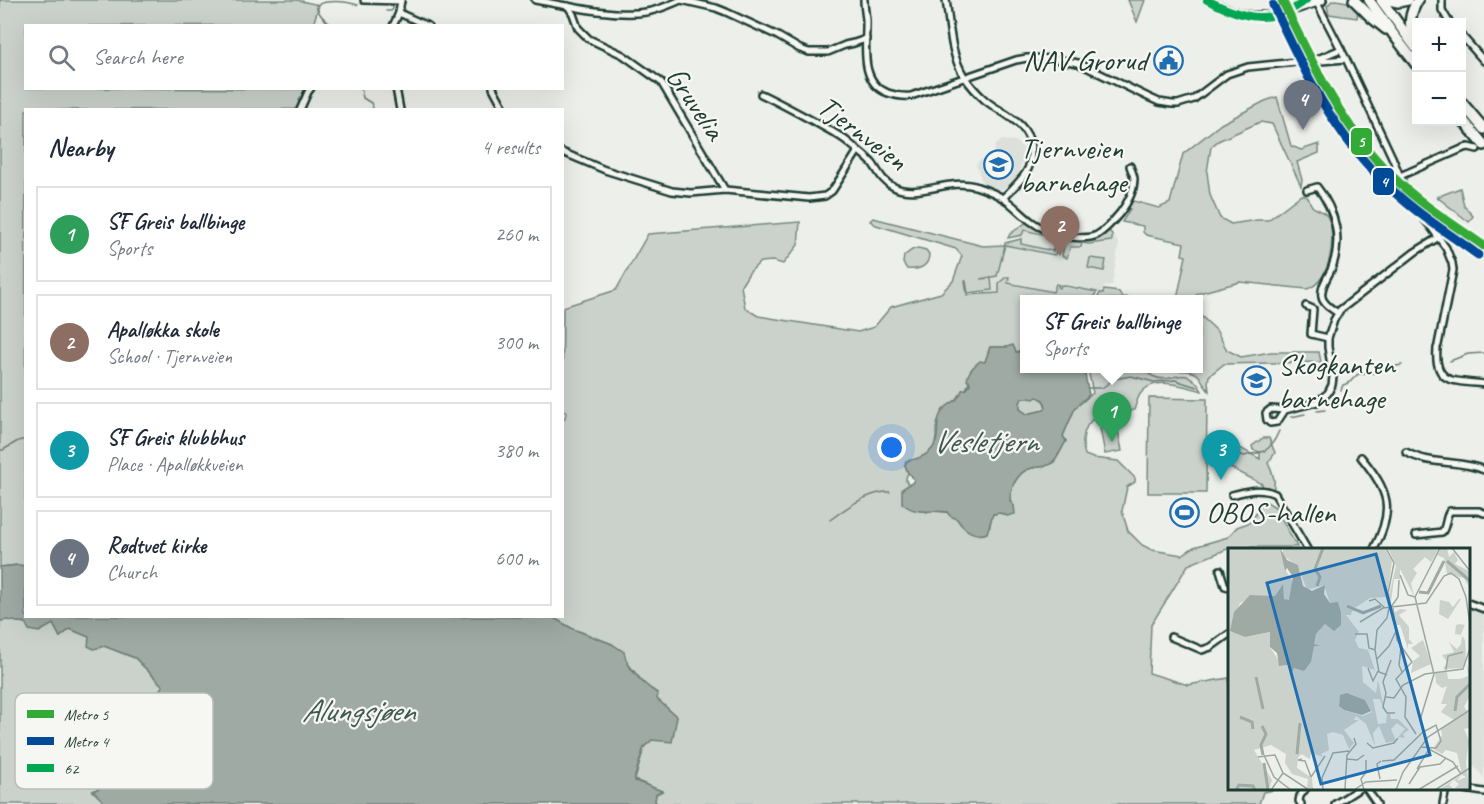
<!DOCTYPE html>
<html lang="en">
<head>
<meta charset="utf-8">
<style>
  :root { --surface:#fff; --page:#f2f2f3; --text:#1f2937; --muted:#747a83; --line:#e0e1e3; --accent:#0b8043 }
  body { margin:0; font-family:Caveat,sans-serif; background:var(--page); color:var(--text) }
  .controls { position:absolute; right:18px; top:18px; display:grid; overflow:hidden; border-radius:0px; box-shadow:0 6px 24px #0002 }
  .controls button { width:54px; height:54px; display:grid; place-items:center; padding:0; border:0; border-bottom:2px solid var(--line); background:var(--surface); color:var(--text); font:30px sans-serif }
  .you { position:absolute; left:892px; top:448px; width:21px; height:21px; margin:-15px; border:4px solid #fff; border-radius:50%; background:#1a73e8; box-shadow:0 0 0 9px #1a73e833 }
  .badge { display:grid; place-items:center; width:39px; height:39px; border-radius:50%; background:var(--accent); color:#fff; font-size:20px; font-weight:700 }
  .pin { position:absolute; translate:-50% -50px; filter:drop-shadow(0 2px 3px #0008) }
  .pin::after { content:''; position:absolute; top:32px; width:21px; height:18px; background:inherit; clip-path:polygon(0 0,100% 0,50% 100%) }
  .popup { position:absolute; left:1020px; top:295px; width:183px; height:78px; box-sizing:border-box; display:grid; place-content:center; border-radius:0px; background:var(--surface); filter:drop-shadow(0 2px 4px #0005); font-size:20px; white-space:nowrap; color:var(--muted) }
  .popup b { font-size:22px; color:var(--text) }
  .popup::after { content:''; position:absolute; left:50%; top:100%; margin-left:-12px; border:12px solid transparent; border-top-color:var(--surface) }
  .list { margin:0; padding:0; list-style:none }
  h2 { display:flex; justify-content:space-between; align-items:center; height:78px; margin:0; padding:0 24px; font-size:26px }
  h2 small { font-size:20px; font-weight:400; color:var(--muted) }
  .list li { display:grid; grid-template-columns:39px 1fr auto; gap:18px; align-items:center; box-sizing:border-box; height:96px; margin:0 12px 12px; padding:0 12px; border:2px solid var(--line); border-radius:0px }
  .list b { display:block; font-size:22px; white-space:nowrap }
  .list p { margin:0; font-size:20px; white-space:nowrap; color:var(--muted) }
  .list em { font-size:20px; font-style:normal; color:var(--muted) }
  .icon { flex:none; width:33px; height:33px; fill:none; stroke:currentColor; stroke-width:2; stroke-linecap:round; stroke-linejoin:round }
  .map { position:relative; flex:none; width:1484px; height:804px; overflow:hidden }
  .search { position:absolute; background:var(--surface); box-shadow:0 6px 24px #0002; left:24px; top:24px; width:540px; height:66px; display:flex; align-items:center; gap:15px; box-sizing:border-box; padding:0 21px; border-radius:0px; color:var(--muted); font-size:22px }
  .panel { position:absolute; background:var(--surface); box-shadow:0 6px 24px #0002; left:24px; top:108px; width:540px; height:510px; border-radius:0px }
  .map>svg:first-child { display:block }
  .built { fill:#dce0db }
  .green { fill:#cbd2cc; stroke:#758880; stroke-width:1.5 }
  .water { fill:#9faaa4; stroke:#6c7e77; stroke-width:1.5; fill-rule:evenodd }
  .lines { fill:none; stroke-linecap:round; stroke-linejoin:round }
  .stream { stroke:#6c7e77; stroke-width:1.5 }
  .minor-casing { stroke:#1f3d34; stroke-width:10 }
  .tertiary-casing { stroke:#1f3d34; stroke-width:11 }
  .trunk-casing { stroke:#1f3d34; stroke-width:14 }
  .minor { stroke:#f6f6f2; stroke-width:5 }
  .tertiary { stroke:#f6f6f2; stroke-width:7 }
  .trunk { stroke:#f6f6f2; stroke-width:9 }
  .bus-1-casing { stroke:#f6f6f2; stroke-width:12 }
  .bus-1 { stroke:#00a651; stroke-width:8 }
  .metro-1-casing { stroke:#f6f6f2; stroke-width:14 }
  .metro-2-casing { stroke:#f6f6f2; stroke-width:14 }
  .metro-1 { stroke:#32aa35; stroke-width:9 }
  .metro-2 { stroke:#004a98; stroke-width:9 }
  .labels { text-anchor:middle; stroke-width:4.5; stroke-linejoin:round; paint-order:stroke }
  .poi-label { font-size:30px; fill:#1f3d34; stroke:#f6f6f2; text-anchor:start }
  .street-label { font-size:30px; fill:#1f3d34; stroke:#f6f6f2 }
  .water-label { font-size:32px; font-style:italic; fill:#3f5850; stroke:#f6f6f2 }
  .inset-river { fill:none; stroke:#9faaa4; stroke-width:3 }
  .inset-road { fill:none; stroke:#9ba8a1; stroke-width:1.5 }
  .view { fill:#1f6fb2; fill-opacity:0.15; stroke:#1f6fb2; stroke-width:3 }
  .inset-edge { fill:none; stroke:#1f3d34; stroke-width:3 }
  .key { fill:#f6f6f2; stroke:#b6beb9; stroke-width:1.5 }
  .key-label { font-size:16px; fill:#1f3d34 }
  .line-badge { stroke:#f6f6f2; stroke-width:2 }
  .badge-label { font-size:16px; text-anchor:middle; font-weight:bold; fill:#fff }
</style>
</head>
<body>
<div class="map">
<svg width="1484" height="804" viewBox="0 0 1484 804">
  <rect width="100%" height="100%" fill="#edefea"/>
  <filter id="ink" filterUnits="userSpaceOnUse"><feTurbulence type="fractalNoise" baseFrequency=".0167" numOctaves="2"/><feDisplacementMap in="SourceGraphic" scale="12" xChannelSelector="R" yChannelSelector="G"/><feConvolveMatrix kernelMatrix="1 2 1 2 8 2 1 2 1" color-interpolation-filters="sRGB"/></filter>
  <g filter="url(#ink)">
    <g class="built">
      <path d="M1002 140 1015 141 1024 149V157L1017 177 1006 187 1001 190 996 189 983 185 976 164 982 159H983L994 153 995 146Z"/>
      <path d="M1027 222 1048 234 1065 238 1077 239 1110 231 1119 244 1112 285 1104 287 1103 294 1097 292 1092 299 999 293 967 295 965 281 997 276 1000 267 1005 243 1018 239Z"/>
      <path d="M1468 608 1484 614V778L1468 759Z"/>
    </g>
    <g class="green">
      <path d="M0 0H297L319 5 313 25 26 26V88L306 89 299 101 298 109 26 110 25 566 18 565 0 567Z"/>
      <path d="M1128 0H1145L1137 22Z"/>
      <path d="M1336 0 1347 2 1358 10 1357 18 1329 14 1327 6 1332 1Z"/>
      <path d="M1277 97 1291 146 1301 150 1319 144V153L1297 162 1302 180 1301 186 1272 124 1260 122 1218 141 1211 147 1207 172 1210 195 1220 218 1231 224 1257 220H1268L1301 195C1311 195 1307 201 1313 207 1319 211 1325 211 1328 218 1337 237 1330 283 1307 289L1240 282 1199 293 1196 295 1195 299H1177L1186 256 1182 255 1184 243 1146 235 1143 232V226L1122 222 1130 209 1127 205 1130 200 1159 208 1170 203 1183 154 1221 124 1265 101Z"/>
      <path d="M1460 188 1464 206 1473 216 1469 222 1437 197Z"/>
      <path d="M873 218 975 244 983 246 1004 245 1005 243 1021 239V244L1053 251 1054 246 1056 247V253L1054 255 1005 245 997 276 980 279 991 278 992 290 968 293 966 281H965L967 295 999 293V283L1006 277H1009L1008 283 1053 292 1056 284 1059 285 1058 287 1060 288 1061 285 1097 292 1092 299 1025 300V349L1016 352 1013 346 1007 347H990L985 362 969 380C969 388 960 397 954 403 949 407 950 403 946 408 941 413 937 422 936 429 936 436 937 441 933 448 927 457 913 459 905 465L908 473 906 478V481L926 512C948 508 968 519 990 526L991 518 993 514 1000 513 1014 506 1010 501C1010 487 1018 471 1032 468 1039 466 1048 468 1054 462 1059 456 1062 447 1066 441L1063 436 1075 408 1093 393 1088 369H1143C1146 371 1148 374 1151 375 1171 388 1185 359 1202 391 1183 386 1152 374 1139 396 1137 400 1136 405 1134 410 1123 413 1111 412 1101 415 1084 420 1080 440 1085 455L1093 458 1118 461 1135 478V482L1127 487 1122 511 1128 531 1142 545 1152 550 1182 555 1194 547 1228 537 1237 527 1251 522 1264 500 1275 507 1297 547H1232L1188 565 1151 625 1149 673 1188 685 1229 678V788H1275L1274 790 1263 792 1259 804H657L655 801 656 794 662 791 635 780 644 747 652 740H664L677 717 657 699V693L646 686 612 644 573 629 552 617 562 616V419L565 418 566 412 562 411 563 307 616 290 648 234 800 222 798 245 783 264 773 261 760 262 749 273 741 286 745 308 758 316 858 332 874 327 891 307 941 293 953 281 962 256 956 249 876 225 870 221Z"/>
      <path d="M1027 222 1039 230 1058 237V242H1055V237L1024 230 1022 235 1008 238 1010 234Z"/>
      <path d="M1108 230 1112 234V240L1111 241 1089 244 1082 243 1081 247H1070L1067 258 1062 256 1065 238 1077 239Z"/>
      <path d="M918 248 926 250 929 254C929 267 919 270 907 269L903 263 904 256 912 250Z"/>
      <path d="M1090 258 1106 260 1104 271 1088 268Z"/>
      <path d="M1104 290 1119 292 1122 297 1151 299H1097L1100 293H1103Z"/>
      <path d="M1199 314 1216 330 1227 350 1241 357 1271 352H1319L1321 362 1224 364 1209 376 1208 382 1209 391C1205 387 1202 379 1198 375 1188 366 1164 374 1150 369L1199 368Z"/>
      <path d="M1040 397 1044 402 1046 407 1044 410 1027 414 1020 409V403L1022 398Z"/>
      <path d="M1149 398 1207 399 1206 493H1148Z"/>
      <path d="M1117 425 1122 451 1105 454 1100 428Z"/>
      <path d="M1263 438H1269L1275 453 1268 463C1273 474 1277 482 1272 494L1264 493 1262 484 1227 466 1221 447 1224 439 1260 459V452L1253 450 1252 446Z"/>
      <path d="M10 619C22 625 38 623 53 624L60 637 70 629 89 637 104 646 135 658 163 686 152 699 143 720H109L88 724 58 708 37 701V705L49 710 68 725H73L76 728V733C86 739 101 750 102 762 102 764 101 766 101 767 103 778 105 774 102 787L93 791 105 802 95 804H0V621Z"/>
    </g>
    <g class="water">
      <path d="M1013 345 1016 352H1018L1025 348V368L1084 369 1089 395 1075 408 1063 436 1066 441C1062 448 1057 460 1050 464 1044 468 1038 466 1032 468 1018 471 1010 487 1010 501L1014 506 1015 514 1007 516 1000 513 993 514 987 533C975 538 963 529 957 519L950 516 947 512C930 509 916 516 902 503V489L912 483 914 480 911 475 908 473 905 465 906 461C920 459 935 453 937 437 938 427 936 419 943 410 949 402 958 403 962 390L967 389 970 384 969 380H967C968 371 973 367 980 361L985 362 990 347H1007ZM1037 397C1043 398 1045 402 1046 407L1044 410 1027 414 1020 409V403L1022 398H1029L1034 399Z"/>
      <path d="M18 565 25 566 26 616 552 617 573 629 612 644 624 652C627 669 643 684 657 693V699L677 717 672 742 652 740 644 747 635 776V781L662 791 656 794 655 801 657 804H95L104 802 93 791 102 787V783L105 778 101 767 102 760 94 747 82 737 76 733V728L73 726 68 725 49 710 37 705V700L58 708 88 724 109 720H143L152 699 163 686 135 658 104 646 94 649 88 646 89 637 70 629 60 637 53 624 39 632 29 630 25 622C14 624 13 618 0 621V567Z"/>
    </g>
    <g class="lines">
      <g class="stream">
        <path d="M386 11H391L393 9V4"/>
        <path d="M334 26C326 22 318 14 316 5 329 0 344 1 358 5"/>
        <path d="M361 88 363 98 371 103 374 110"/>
        <path d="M1450 361 1468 354 1484 353"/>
        <path d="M1088 388H1102L1114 379 1131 376 1154 382 1175 380 1197 387"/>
        <path d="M1341 390 1343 385 1349 383 1358 374C1374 376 1387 367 1402 365"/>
        <path d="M1317 411 1325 410"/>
        <path d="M1291 417 1305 414"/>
        <path d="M1227 437 1240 455 1245 456C1251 453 1258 454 1264 451 1271 448 1276 438 1279 431"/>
        <path d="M0 450H3L18 441 26 439"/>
        <path d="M830 520C846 508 869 491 890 492"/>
      </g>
      <defs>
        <g id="minor">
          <path d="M364 0 401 1"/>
          <path d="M535 0C568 6 614 17 646 12 659 10 669 5 681 0"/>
          <path d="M681 0 716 8 726 12 776 35 800 49 809 52H828L845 45 854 43 866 39"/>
          <path d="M864 0C864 6 865 12 866 19 867 44 858 82 888 93 897 96 902 97 911 96L1016 60 1027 58 1056 59 1078 63 1148 97 1159 102 1172 104H1178L1194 99 1227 74 1248 67 1315 60"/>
          <path d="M946 0C950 25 950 54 964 76 970 85 977 93 985 100 1003 115 1028 121 1031 148 1031 157 1031 166 1025 174 1019 183 1011 190 1003 198"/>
          <path d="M1442 0V10L1449 22"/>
          <path d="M1316 1 1346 59 1392 157 1409 198 1416 210 1431 227 1446 248 1452 263 1453 270 1438 345"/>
          <path d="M568 6 573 14 578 28 589 39 623 55 661 82 725 190"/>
          <path d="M399 13 428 26"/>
          <path d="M393 26 399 13 401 0"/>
          <path d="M1462 36 1484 61"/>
          <path d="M1341 49 1315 60 1321 61 1346 59"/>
          <path d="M396 88 400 110"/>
          <path d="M493 88 505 110"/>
          <path d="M761 94C782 104 802 115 822 126 831 131 841 136 849 143 857 150 866 156 873 164 879 173 883 182 894 187 917 199 948 178 975 186 984 189 996 193 1004 199 1014 205 1022 215 1032 222 1046 232 1080 243 1097 235 1104 231 1115 219 1120 213 1127 204 1134 191 1134 179 1134 175 1131 170 1130 166"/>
          <path d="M300 110 308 92 311 88"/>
          <path d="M562 152 605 170 672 191 691 193 725 190 809 198 825 196 832 191 858 151"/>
          <path d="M1400 176 1464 148 1469 147 1477 149"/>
          <path d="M1307 190 1317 187C1336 211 1343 241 1331 270 1327 278 1320 288 1322 297 1323 304 1332 309 1338 313"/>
          <path d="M1306 306 1313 309 1311 334 1328 338"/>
          <path d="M1437 348C1436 359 1437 374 1449 379 1454 382 1477 383 1484 384"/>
          <path d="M1285 410 1277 422 1270 423 1267 420 1266 413 1271 409 1285 410 1317 402 1328 393 1332 385 1333 377 1328 347V338L1334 320 1340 310 1415 252 1439 237"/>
          <path d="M1406 452C1430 466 1459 459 1484 470"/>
          <path d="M1361 457C1389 491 1395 509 1374 549"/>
          <path d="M1232 495C1246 491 1261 487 1275 494L1307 549"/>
          <path d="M1416 535 1442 532C1447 526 1445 517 1450 511H1479L1484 513"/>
          <path d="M1220 570 1225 586 1229 587"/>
          <path d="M1468 603 1484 609"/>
          <path d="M1171 637 1202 650 1211 647 1229 634"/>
          <path d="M1366 788 1377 804"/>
          <path d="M1457 788 1484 792"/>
          <path d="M1301 804 1299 801 1300 796 1306 788"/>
          <path d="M1335 804 1360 788"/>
          <path d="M1443 804 1445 793 1448 788"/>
        </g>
        <g id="tertiary">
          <path d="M1207 0C1237 15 1257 21 1290 11 1299 8 1307 6 1317 2"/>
          <path d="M1293 9 1306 0"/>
        </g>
        <g id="trunk">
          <path d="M1354 0 1371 17 1386 29"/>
          <path d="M1369 0 1394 35 1416 64"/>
          <path d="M1381 0 1416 48"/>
          <path d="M1389 0 1398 2 1408 0"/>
          <path d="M1317 2 1321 0"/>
          <path d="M1413 40C1409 24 1409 14 1418 0"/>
          <path d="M1462 103 1484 129"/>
          <path d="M1462 119 1484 145"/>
        </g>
      </defs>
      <use href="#minor" class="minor-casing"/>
      <use href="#tertiary" class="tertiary-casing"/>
      <use href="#trunk" class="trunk-casing"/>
      <use href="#minor" class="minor"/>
      <use href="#tertiary" class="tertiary"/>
      <use href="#trunk" class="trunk"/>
      <defs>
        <path id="bus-1" d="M1207 0C1242 18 1273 27 1306 0"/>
      </defs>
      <use href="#bus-1" class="bus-1-casing"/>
      <use href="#bus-1" class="bus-1"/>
      <defs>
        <path id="metro-1" d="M1282 0C1312 63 1342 128 1393 177 1420 204 1453 224 1484 246"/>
        <path id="metro-2" d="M1273 5C1303 69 1334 135 1387 185 1414 212 1447 232 1478 255"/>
      </defs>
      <use href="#metro-1" class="metro-1-casing"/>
      <use href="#metro-2" class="metro-2-casing"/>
      <use href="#metro-1" class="metro-1"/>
      <use href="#metro-2" class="metro-2"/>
    </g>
  </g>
  <defs>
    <symbol id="civic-ring" viewBox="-11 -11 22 22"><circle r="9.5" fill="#f6f6f2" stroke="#1f6fb2" stroke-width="1.5"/><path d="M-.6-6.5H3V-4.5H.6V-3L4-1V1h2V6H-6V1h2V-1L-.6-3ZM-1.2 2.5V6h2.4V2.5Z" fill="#1f6fb2"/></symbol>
    <symbol id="school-ring" viewBox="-11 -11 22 22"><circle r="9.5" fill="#f6f6f2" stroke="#1f6fb2" stroke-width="1.5"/><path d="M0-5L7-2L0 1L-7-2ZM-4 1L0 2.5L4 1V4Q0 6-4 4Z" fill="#1f6fb2"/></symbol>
    <symbol id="stadium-ring" viewBox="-11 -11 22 22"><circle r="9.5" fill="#f6f6f2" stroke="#1f6fb2" stroke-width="1.5"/><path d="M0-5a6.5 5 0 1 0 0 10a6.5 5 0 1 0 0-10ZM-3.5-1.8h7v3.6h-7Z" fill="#1f6fb2"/></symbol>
  </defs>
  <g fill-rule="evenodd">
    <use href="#civic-ring" x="1152" y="44" width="33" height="33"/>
    <use href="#school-ring" x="982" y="148" width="33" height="33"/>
    <use href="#school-ring" x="1240" y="364" width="33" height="33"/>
    <use href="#stadium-ring" x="1168" y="496" width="33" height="33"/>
  </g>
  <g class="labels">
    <g class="poi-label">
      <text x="1147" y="70" text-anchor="end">NAV Grorud</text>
      <text x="1020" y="158">Tjernveien<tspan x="1020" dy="34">barnehage</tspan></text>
      <text x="1278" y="374">Skogkanten<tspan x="1278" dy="34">barnehage</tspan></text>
      <text x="1206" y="522">OBOS-hallen</text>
    </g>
    <g class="street-label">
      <text transform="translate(696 103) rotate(56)" y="10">Gruvelia</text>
      <text transform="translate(863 133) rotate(37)" y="10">Tjernveien</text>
    </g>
    <g class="water-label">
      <text x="985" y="452">Vesletjern</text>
      <text x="358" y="721">Alungsjøen</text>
    </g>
  </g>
  <g transform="translate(1228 548)">
    <rect width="242" height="242" fill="#edefea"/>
    <path d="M0 0H52L55 5V0H157L164 13 159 49 142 50 127 60 142 64 124 63 123 67H118L131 84 127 92 131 100 140 102 147 122 134 118 135 134 148 145 150 132 157 165 152 151H145L150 176 158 175 159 166H162L163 171H170L181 182 175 186 177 190 170 189 177 181 169 175 163 181 168 193 158 195 151 178 145 185 147 198 138 176 128 168 126 172H131L116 182 126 195 121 201 115 187 105 184 99 186 101 202 93 206 95 209 83 205 82 211 73 206 70 210 69 220 84 230 85 241 79 240 80 231 64 226 57 215 58 206 43 197 26 202 44 232 41 241H0ZM57 9 70 18 79 42 96 37 102 55H110L113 64 106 82 97 76 88 86 78 120H66L62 129 61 117 54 118 42 99 43 84 17 89 3 80 12 55 25 49 47 48 54 38 56 51 61 53 66 35 56 20ZM119 145 137 152 144 164 135 168 116 162 111 157 112 150ZM160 0 210 2 203 14 197 9 185 21 189 25 183 35 186 48 172 21V31H166L163 54 161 47 168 18ZM213 0H219L221 9 226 4 230 12 227 16 241 23V39L236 30 219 26 216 10 209 7ZM231 51H233L220 71 211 66 212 52 221 54 225 59ZM172 61 179 62 171 67 181 79V91L185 96H180V101L172 77H168L166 65ZM232 76 237 77 233 86 237 92 238 104 237 114 234 120 215 121 219 114 214 107 226 104 221 94 229 101 233 96 234 87 227 86 228 77ZM195 92 203 116 183 125 185 113 192 108 183 100ZM239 117 241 122V149L236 159 241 165V180L236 181 241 193 238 214 241 241H212L225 233 221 237 226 241 231 236 226 232 233 227 229 233 238 229 234 227 229 205 218 202 214 206 205 201 214 187 213 181 226 172 213 164 219 156H213L219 138 214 140 208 135 207 125 219 124 220 131H232L240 128Z" fill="#cbd2cc" fill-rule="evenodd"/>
    <path d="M52 0 59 12 70 17 75 38 84 43 97 37 96 46 102 55 110 54 113 64V77L106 83 97 76 88 86 86 96 92 98H86L83 114 76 123 66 120 62 129 61 117 51 118 49 105 42 99V84L17 89 2 83 6 64 22 47 47 48 55 36 56 51 61 52 65 29 59 20 57 23ZM119 145 137 152 143 163 134 167 116 162 111 158 112 147Z" fill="#9faaa4"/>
    <path class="inset-river" d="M219 13 242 33M89 38 92 29 87 21 95 0M191 44 200 45 216 13M119 58 135 65 153 58M28 129 35 161M227 163 229 149 242 136M12 169 24 174 25 181M34 178 38 186 33 197 35 207M69 206 72 175M36 215 40 242M8 242 11 237 25 238 27 242"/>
    <path class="inset-road" d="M158 0 166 15 160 45 163 60M224 0 242 23M172 27 180 47 187 49M141 53 147 51 157 60M163 59 170 49 171 32M165 60 169 92 184 114 168 131 178 149 177 169 188 186M132 74 155 60 198 55 216 28 223 25 231 31 238 49 242 77M127 86H139L141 100 147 102M173 99 171 117 174 124M149 111 161 98 168 83M163 112 155 134 158 145 155 159 159 165H167M140 120 145 133 150 123M218 122 220 108 235 104M159 127 151 124 147 102 149 82 159 70 161 60M158 149 166 150 175 137 197 126 235 121 242 100M196 184 192 172 206 126 187 49 212 0M139 195 145 200 166 195 170 190M193 199 208 200 213 193 208 177 197 183M36 207 46 229 63 242M30 209 47 207 55 225 81 242M74 211 70 212 77 213 83 229M119 211 129 212 136 207M154 213 166 212 196 183M189 221 201 201 225 214 233 226M83 229 97 208M152 231 149 216 153 213M181 236 192 219 212 216 218 210M117 241 119 207 128 196 126 190M43 242 55 225M95 242 94 230 105 205 121 203M126 242 138 234 169 232M136 242 133 231 138 224V212M168 242 175 224 200 189 242 162M190 242 230 218M207 242 242 220"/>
    <path class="view" d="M148 6 202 207 93 236 39 35Z"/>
    <rect width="242" height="242" class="inset-edge"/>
  </g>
  <rect x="15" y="693" width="198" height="96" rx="9" class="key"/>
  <rect x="27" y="710" width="27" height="8" fill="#32aa35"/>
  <rect x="27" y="737" width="27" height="8" fill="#004a98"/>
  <rect x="27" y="764" width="27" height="8" fill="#00a651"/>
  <g class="key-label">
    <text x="64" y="720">Metro 5</text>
    <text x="64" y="747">Metro 4</text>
    <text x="64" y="774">62</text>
  </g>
  <g class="line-badge">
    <rect x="1350" y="127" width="23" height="29" rx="6" fill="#32aa35"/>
    <rect x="1372" y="167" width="23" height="29" rx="6" fill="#004a98"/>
  </g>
  <g class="badge-label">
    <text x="1361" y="147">5</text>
    <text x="1384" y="187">4</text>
  </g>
</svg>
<div class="controls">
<button>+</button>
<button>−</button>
</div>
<div class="you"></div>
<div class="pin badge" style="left:1112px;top:442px;background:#2e9e5b">1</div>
<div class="popup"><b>SF Greis ballbinge</b>Sports</div>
<div class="pin badge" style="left:1060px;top:256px;background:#8d6e63">2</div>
<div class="pin badge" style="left:1221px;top:480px;background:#0f9aa8">3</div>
<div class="pin badge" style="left:1303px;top:130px;background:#6b7280">4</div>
<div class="search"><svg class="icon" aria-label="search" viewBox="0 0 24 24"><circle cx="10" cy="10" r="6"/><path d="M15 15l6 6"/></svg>Search here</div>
<section class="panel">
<h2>Nearby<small>4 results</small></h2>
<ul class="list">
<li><span class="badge" style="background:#2e9e5b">1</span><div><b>SF Greis ballbinge</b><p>Sports</p></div><em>260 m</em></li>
<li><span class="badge" style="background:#8d6e63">2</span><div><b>Apalløkka skole</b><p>School · Tjernveien</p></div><em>300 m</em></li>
<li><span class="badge" style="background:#0f9aa8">3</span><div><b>SF Greis klubbhus</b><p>Place · Apalløkkveien</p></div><em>380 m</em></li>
<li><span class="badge" style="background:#6b7280">4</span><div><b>Rødtvet kirke</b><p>Church</p></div><em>600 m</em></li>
</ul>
</section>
</div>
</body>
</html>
